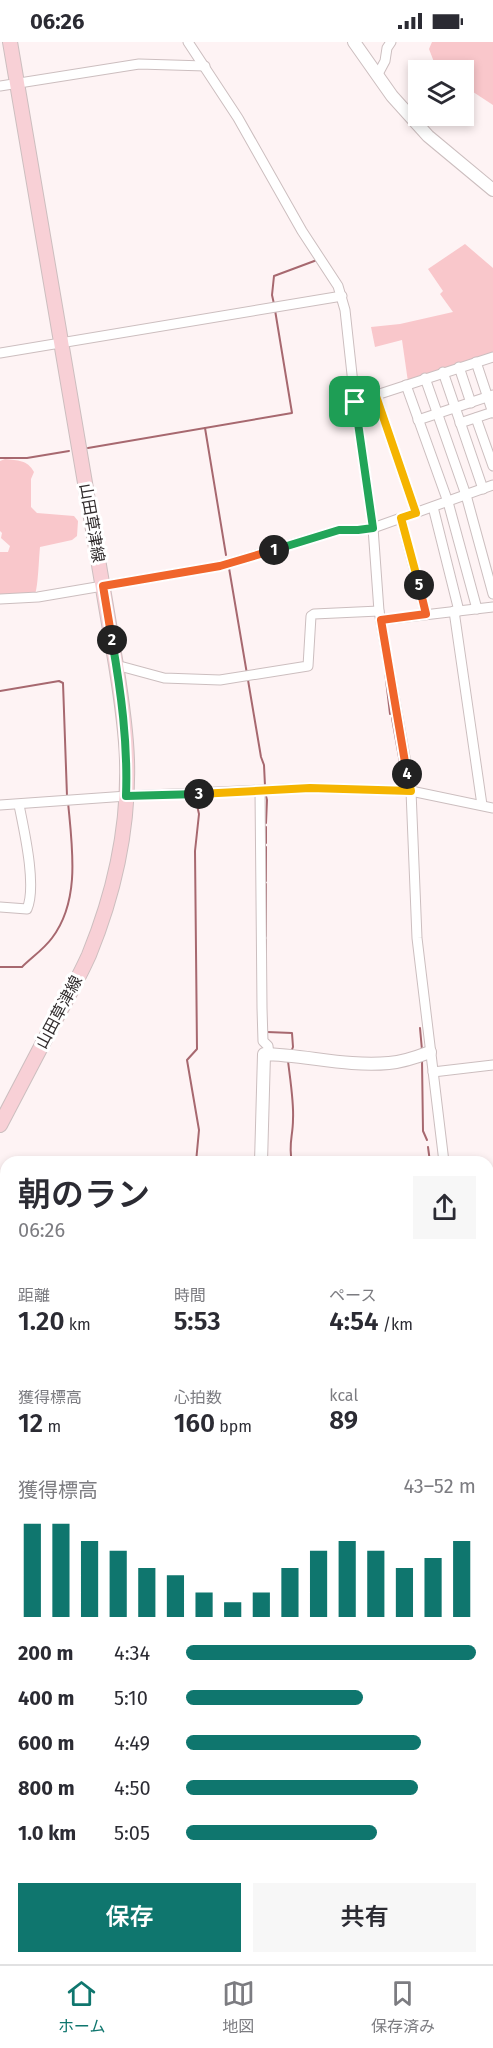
<!DOCTYPE html>
<html lang="ja">
<meta charset="utf-8">
<style>
body{margin:0;font-family:"Fira Sans","Noto Sans JP",sans-serif;background:#f7f7f7;color:#2b2b33;height:100vh;display:flex;flex-direction:column;font-size:22px;white-space:nowrap}
*{box-sizing:border-box;margin:0}
p{font-size:20px;color:#7c7c81}
.icon{flex:none;width:33px;height:33px;fill:none;stroke:currentColor;stroke-width:2;stroke-linecap:round;stroke-linejoin:round}
.map{position:relative;flex:1;overflow:hidden}
.side{position:absolute;left:0px;top:1114px;width:494px;height:808px;display:flex;flex-direction:column;background:#fff;border-radius:18px 18px 0 0;box-shadow:0 3px 9px #0003}
.side>*{flex:none}
.controls{position:absolute;left:408px;top:18px;display:grid;gap:12px}
.controls a{display:grid;place-items:center;width:66px;height:66px;border-radius:0px;background:#fff;box-shadow:0 3px 9px #0003;font-size:30px}
.pin{position:absolute;display:grid;place-items:center;width:51px;height:51px;color:#fff;margin:-26px;border-radius:12px;box-shadow:0 3px 9px #0006}
.km{position:absolute;width:30px;height:30px;margin:-15px;border-radius:50%;background:#222;color:#fff;font-size:16px;line-height:30px;text-align:center}
.round{display:grid;place-items:center;flex:none;width:63px;height:63px;border-radius:0px;background:#f7f7f7}
.head{display:flex;align-items:center;justify-content:space-between;height:102px;padding:0 18px}
h1{font-size:33px;font-weight:600;line-height:45px}
.stats{display:grid;grid-template-columns:repeat(3,1fr);gap:9px;height:102px;padding:6px 18px}
.stats div{display:grid;align-content:center}
.stats b{font-size:26px;font-weight:600}
.stats small{font-size:16px;font-weight:400}
.stats p{font-size:16px}
.chart{height:168px;padding:12px 18px}
.chart p{display:flex;justify-content:space-between}
.chart svg{width:100%;height:108px;margin-top:6px;stroke:#0f766e;stroke-width:6}
.button{display:flex;gap:12px;margin-top:auto;padding:12px 18px}
.button a{flex:1;height:69px;border-radius:0px;background:#0f766e;color:#fff;font-size:24px;font-weight:600;line-height:69px;text-align:center}
.button a+a{background:#f7f7f7;color:#2b2b33}
ul{padding:0 18px;list-style:none;font-size:20px}
li{display:grid;grid-template-columns:96px 72px 1fr;align-items:center;height:45px}
li i{height:15px;border-radius:8px;background:#0f766e}
.status{display:flex;justify-content:space-between;align-items:center;height:42px;padding:0 30px;background:#fff;direction:ltr}
.status svg{height:16px;fill:currentColor}
.tabs{display:flex;justify-content:space-around;align-items:center;height:84px;border-top:2px solid #e1e1e2;background:#fff;font-size:16px;color:#7c7c81}
.tabs a{display:grid;justify-items:center;gap:3px}
.tabs .active{color:#0f766e}
.map>svg:first-child{display:block}
.built{fill:#fce5e7}
.green{fill:#f9c7cb}
.lines{fill:none;stroke-linecap:round;stroke-linejoin:round}
.stream{stroke:#a7686f;stroke-width:2}
.river{stroke:#d9818b;stroke-width:14}
.minor-casing{stroke:#ccbebf;stroke-width:11}
.tertiary-casing{stroke:#ccbebf;stroke-width:14}
.secondary-casing{stroke:#ccbebf;stroke-width:16}
.primary-casing{stroke:#d2d1d1;stroke-width:17}
.minor{stroke:#fff;stroke-width:9}
.tertiary{stroke:#fff;stroke-width:12}
.secondary{stroke:#f8d0d6;stroke-width:14}
.primary{stroke:#f0a0ad;stroke-width:15}
.split-1-casing{stroke:#fff;stroke-width:12}
.split-2-casing{stroke:#fff;stroke-width:12}
.split-3-casing{stroke:#fff;stroke-width:12}
.split-4-casing{stroke:#fff;stroke-width:12}
.split-5-casing{stroke:#fff;stroke-width:12}
.split-6-casing{stroke:#fff;stroke-width:12}
.split-1{stroke:#22a559;stroke-width:8}
.split-2{stroke:#f0652b;stroke-width:8}
.split-3{stroke:#22a559;stroke-width:8}
.split-4{stroke:#f5b400;stroke-width:8}
.split-5{stroke:#f0652b;stroke-width:8}
.split-6{stroke:#f5b400;stroke-width:8}
.labels{text-anchor:middle;dominant-baseline:central;stroke-width:6;stroke-linejoin:round;paint-order:stroke}
.street-label{font-size:16px;fill:#312c2d;stroke:#fff}
</style>
<div class="status"><b>06:26</b><svg viewBox="0 0 49 12"><path d="M0 12V9h3v3zM5 12V6h3v6zM10 12V3h3v9zM15 12V0h3v12zM26 1h20v11H26zM47 4h2v5h-2z"/></svg></div>
<div class="map">
<svg width="493" height="1922" viewBox="0 0 493 1922">
<rect width="100%" height="100%" fill="#fef3f4"/>
<path class="built" d="M488 1650 493 1651V1876L488 1877Z"/>
<g class="green">
<path d="M432 0H493V63L464 44V28H443L434 20 429 7Z"/>
<path d="M465 202 493 226V312L408 340 402 298 375 305 371 285 400 282 453 270 440 252 443 249 428 227Z"/>
<path d="M5 417C18 419 27 417 34 430L31 437V465L37 471 74 474 78 479 77 494 72 498 40 505C39 515 38 546 35 552L0 553V510H8L10 504 1 496 2 491 0 489V419Z"/>
</g>
<g class="lines">
<g class="stream">
<path d="M274 262 272 253 274 234 317 218"/>
<path d="M205 386 226 513"/>
<path d="M88 406 292 371 275 268"/>
<path d="M0 416H27L69 409"/>
<path d="M229 526 247 632"/>
<path d="M385 629 390 672"/>
<path d="M248 638 261 715 264 723 265 744"/>
<path d="M0 649 59 639 63 641 67 754"/>
<path d="M392 676 404 743"/>
<path d="M266 781 267 758 266 754"/>
<path d="M266 785V801"/>
<path d="M266 805V839"/>
<path d="M266 842V894"/>
<path d="M266 898V923"/>
<path d="M0 925H22C31 916 44 907 52 896 81 858 72 804 68 760"/>
<path d="M266 927V952"/>
<path d="M420 986 422 1008"/>
<path d="M267 990 292 991 293 1005 291 1010"/>
<path d="M422 1018 423 1089 427 1098"/>
<path d="M288 1019C290 1036 294 1061 293 1077 293 1095 288 1102 292 1120"/>
<path d="M428 1105 430 1120"/>
<path d="M196 1120 199 1088 187 1018 197 1007 195 809 199 772 196 759"/>
<path d="M4 1756 6 1636"/>
<path d="M209 1917 210 1922"/>
</g>
<path class="river" d="M0 1755 6 1756"/>
<defs>
<g id="minor">
<path d="M188 0 238 76 302 189 338 244 345 268 355 360 373 486 379 569 411 749 417 896 444 1120"/>
<path d="M377 34 385 19 387 6 391 0"/>
<path d="M0 44 139 22 205 24"/>
<path d="M0 311 342 254"/>
<path d="M476 320 493 371"/>
<path d="M459 325 471 361"/>
<path d="M443 330 483 447"/>
<path d="M425 336 466 453 493 552"/>
<path d="M406 343 448 460 477 567"/>
<path d="M376 354 416 471"/>
<path d="M355 360 493 315"/>
<path d="M476 376 493 424"/>
<path d="M418 378 493 353"/>
<path d="M460 381 493 370"/>
<path d="M433 465 459 569"/>
<path d="M401 476 426 572"/>
<path d="M0 557 38 555 220 524 339 488H358L373 486 493 443"/>
<path d="M454 569 482 763"/>
<path d="M381 578 493 565"/>
<path d="M116 623 164 636 220 638 308 624 311 574 314 572 379 569"/>
<path d="M260 749 262 966 263 999 268 1004 269 1012"/>
<path d="M0 763 127 754 310 746 411 749 493 766"/>
<path d="M0 865 27 867C37 844 24 788 19 763"/>
<path d="M433 1030 493 1023"/>
<path d="M488 1403 493 1438"/>
<path d="M488 1475H493"/>
<path d="M488 1643 493 1645"/>
<path d="M0 1874 6 1875"/>
<path d="M488 1882H493"/>
<path d="M488 1908 493 1907"/>
<path d="M8 1917V1922"/>
<path d="M45 1917V1922"/>
<path d="M326 1917V1922"/>
<path d="M391 1917V1922"/>
<path d="M476 1917 477 1922"/>
</g>
<g id="tertiary">
<path d="M354 0 392 54 428 94 493 148"/>
<path d="M261 1120 264 1012C306 1013 347 1025 389 1021 403 1020 417 1015 430 1010"/>
</g>
<path id="secondary" d="M0 1083C18 1048 37 1013 55 978 67 957 79 935 89 913 114 852 129 784 127 718 126 686 121 654 116 623L10 0"/>
<g id="primary">
<path d="M0 1522 6 1523"/>
<path d="M0 1534H6"/>
<path d="M488 1616 493 1617"/>
<path d="M488 1628 493 1629"/>
</g>
</defs>
<use href="#minor" class="minor-casing"/>
<use href="#tertiary" class="tertiary-casing"/>
<use href="#secondary" class="secondary-casing"/>
<use href="#primary" class="primary-casing"/>
<use href="#minor" class="minor"/>
<use href="#tertiary" class="tertiary"/>
<use href="#secondary" class="secondary"/>
<use href="#primary" class="primary"/>
</g>
<g class="lines">
<defs>
<path id="split-1" d="M274 508 339 488H358L373 486 355 360"/>
<path id="split-2" d="M112 598 103 544 220 524 274 508"/>
<path id="split-3" d="M112 598C121 650 128 701 126 754L199 752"/>
<path id="split-4" d="M199 752 310 746 411 749 407 732"/>
<path id="split-5" d="M407 732 381 578 426 572 419 543"/>
<path id="split-6" d="M355 360 376 354 416 471 401 476 419 543"/>
</defs>
<use href="#split-1" class="split-1-casing"/>
<use href="#split-2" class="split-2-casing"/>
<use href="#split-3" class="split-3-casing"/>
<use href="#split-4" class="split-4-casing"/>
<use href="#split-5" class="split-5-casing"/>
<use href="#split-6" class="split-6-casing"/>
<use href="#split-1" class="split-1"/>
<use href="#split-2" class="split-2"/>
<use href="#split-3" class="split-3"/>
<use href="#split-4" class="split-4"/>
<use href="#split-5" class="split-5"/>
<use href="#split-6" class="split-6"/>
</g>
<g class="labels">
<g class="street-label">
<text transform="translate(92 481) rotate(80)">山田草津線</text>
<text transform="translate(59 970) rotate(-62)">山田草津線</text>
</g>
</g>
</svg>
<div class="controls">
<a><svg class="icon" aria-label="layers" viewBox="0 0 24 24"><path d="M12 4l9 5-9 5-9-5zM3 14l9 5 9-5"/></svg></a>
</div>
<div class="pin" style="left:355px;top:360px;background:#1e9e55"><svg class="icon" aria-label="arrive" viewBox="0 0 24 24"><path d="M6 21V4h12l-3 4 3 4H6"/></svg></div>
<b class="km" style="left:274px;top:508px">1</b>
<b class="km" style="left:112px;top:598px">2</b>
<b class="km" style="left:199px;top:752px">3</b>
<b class="km" style="left:407px;top:732px">4</b>
<b class="km" style="left:419px;top:543px">5</b>
<section class="side">
<div class="head"><div><h1>朝のラン</h1><p>06:26</p></div><a class="round"><svg class="icon" aria-label="share" viewBox="0 0 24 24"><path d="M12 15V3M7 8l5-5 5 5M5 13v7h14v-7"/></svg></a></div>
<div class="stats">
<div><p>距離</p><b>1.20<small> km</small></b></div>
<div><p>時間</p><b>5:53</b></div>
<div><p>ペース</p><b>4:54<small> /km</small></b></div>
</div>
<div class="stats">
<div><p>獲得標高</p><b>12<small> m</small></b></div>
<div><p>心拍数</p><b>160<small> bpm</small></b></div>
<div><p>kcal</p><b>89</b></div>
</div>
<div class="chart"><p><span>獲得標高</span>43–52 m</p>
<svg viewBox="0 0 160 44" preserveAspectRatio="none"><path d="M5 44V6M15 44V6M25 44V13M35 44V17M45 44V24M55 44V27M65 44V34M75 44V38M85 44V34M95 44V24M105 44V17M115 44V13M125 44V17M135 44V24M145 44V20M155 44V13"/></svg>
</div>
<ul>
<li><b>200 m</b>4:34<i style="width:100%"></i></li>
<li><b>400 m</b>5:10<i style="width:61%"></i></li>
<li><b>600 m</b>4:49<i style="width:81%"></i></li>
<li><b>800 m</b>4:50<i style="width:80%"></i></li>
<li><b>1.0 km</b>5:05<i style="width:66%"></i></li>
</ul>
<div class="button"><a>保存</a><a>共有</a></div>
</section>
</div>
<nav class="tabs">
<a class="active"><svg class="icon" aria-label="home" viewBox="0 0 24 24"><path d="M3 11l9-7 9 7M6 9v11h12V9"/></svg>ホーム</a>
<a><svg class="icon" aria-label="map" viewBox="0 0 24 24"><path d="M3 6l6-2 6 2 6-2v14l-6 2-6-2-6 2zM9 4v14M15 6v14"/></svg>地図</a>
<a><svg class="icon" aria-label="saved" viewBox="0 0 24 24"><path d="M7 4h10v16l-5-4-5 4z"/></svg>保存済み</a>
</nav>
